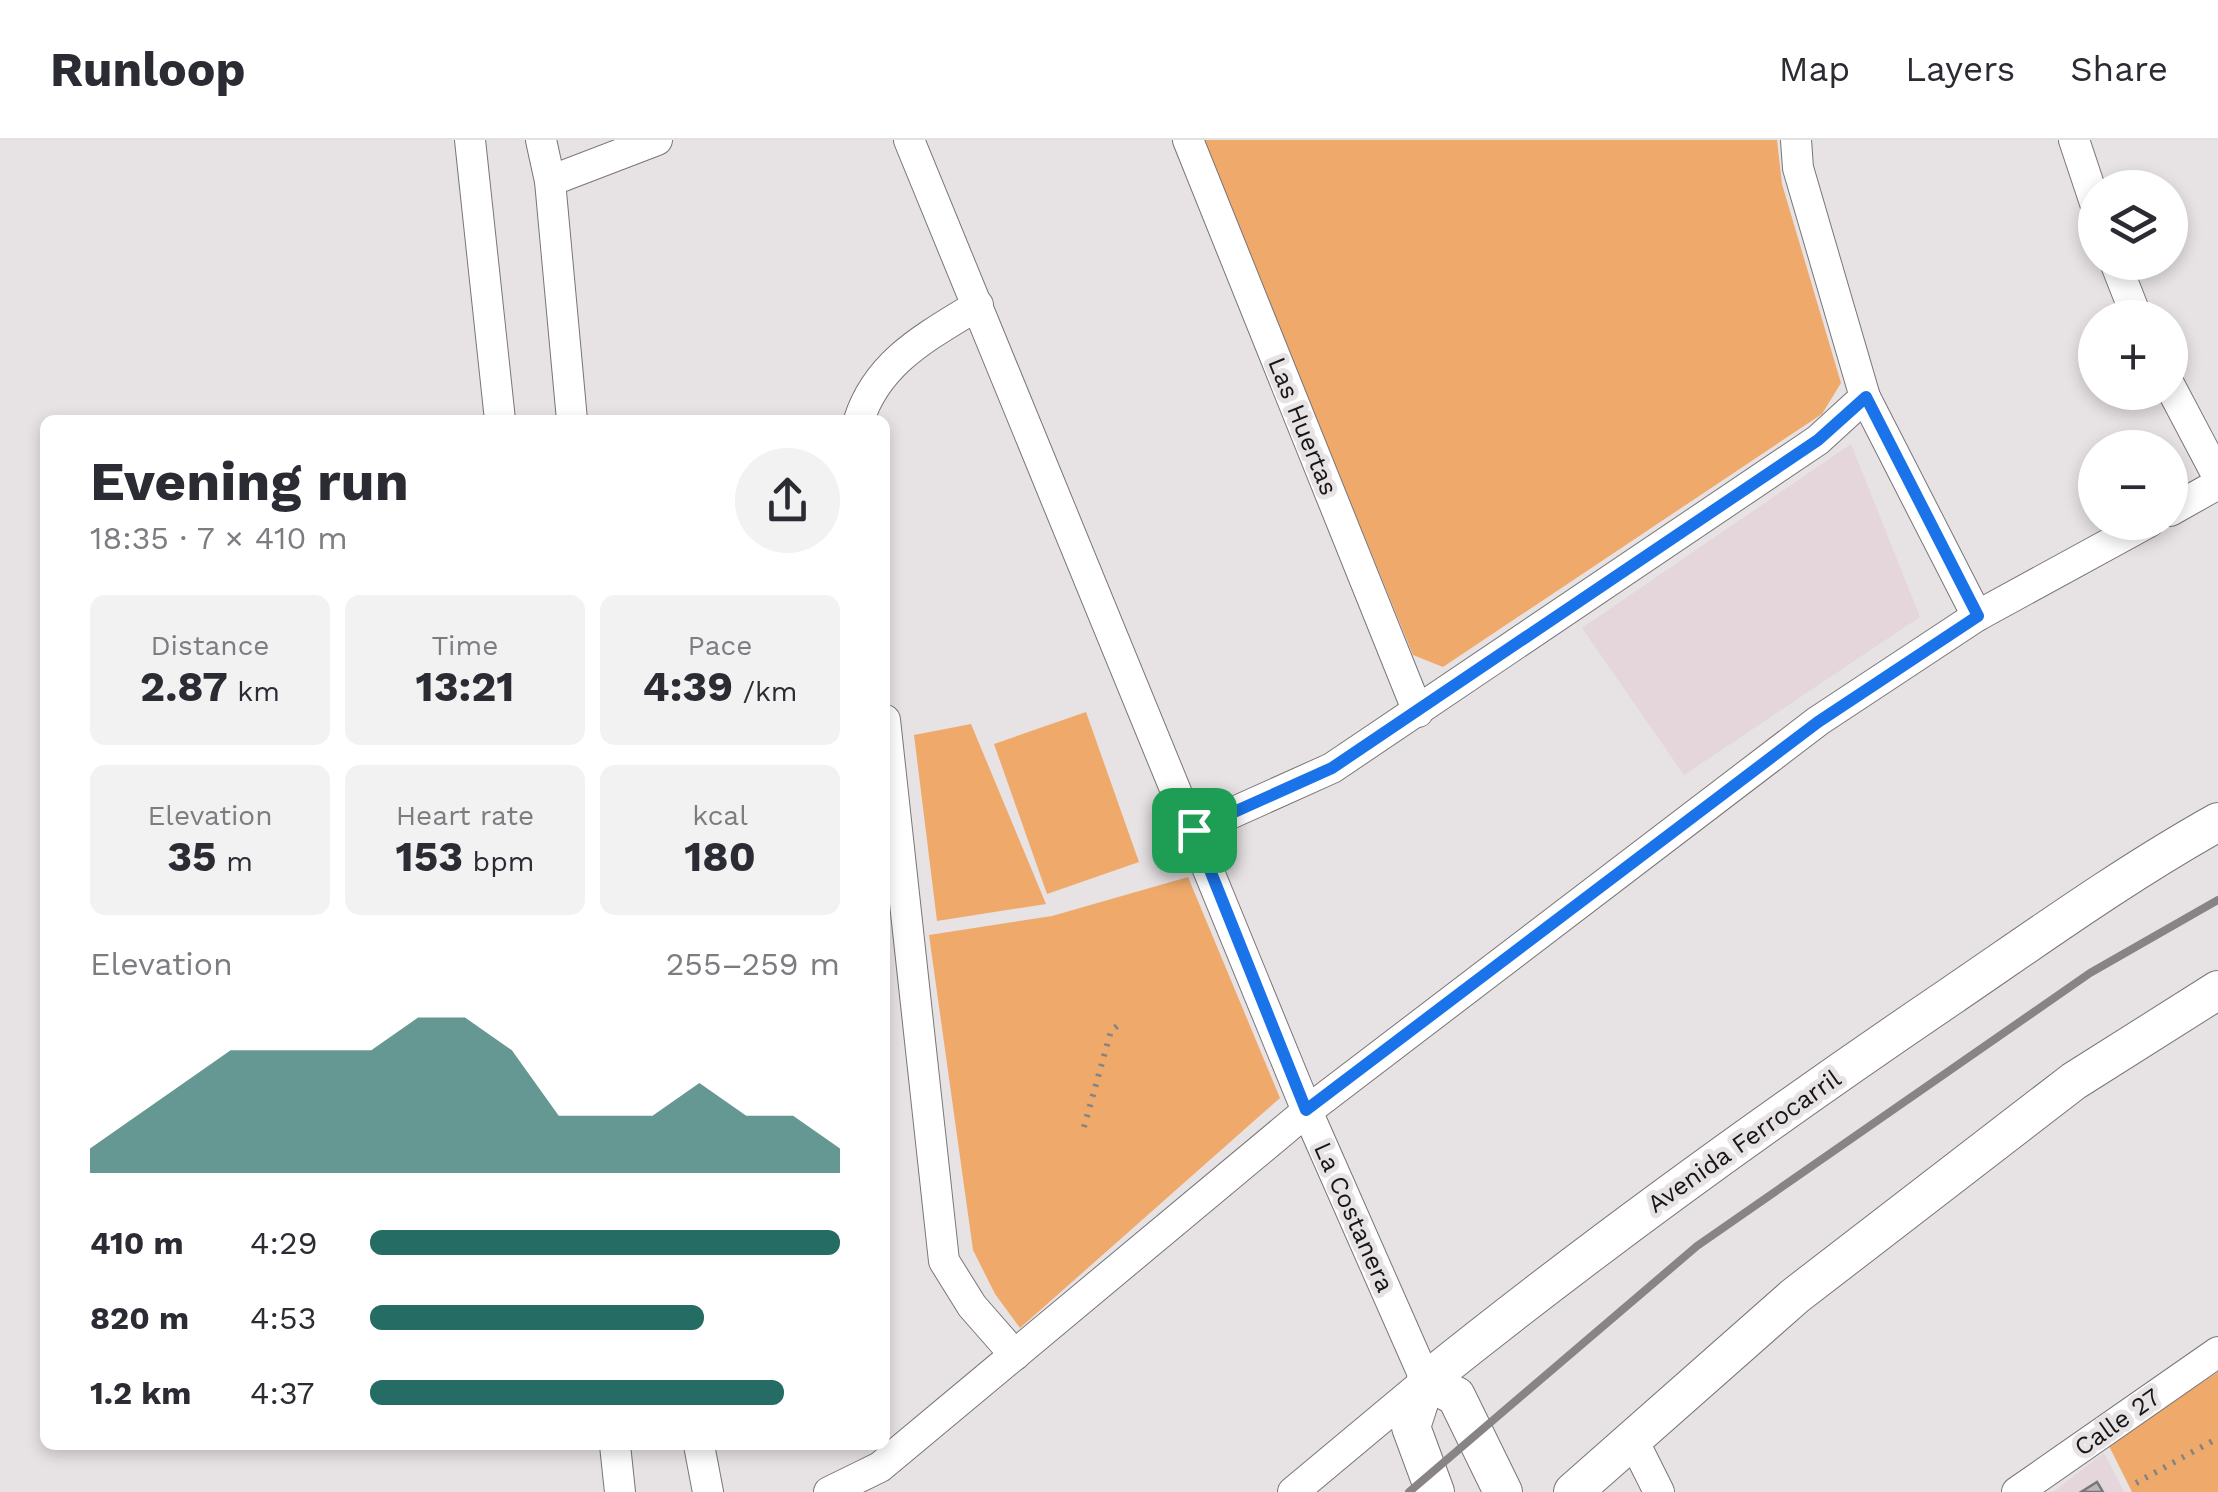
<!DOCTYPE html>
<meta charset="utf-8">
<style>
body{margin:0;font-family:"Work Sans",sans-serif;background:#f2f2f3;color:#2b2b33;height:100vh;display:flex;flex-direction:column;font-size:38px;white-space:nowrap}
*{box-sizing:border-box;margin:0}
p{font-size:32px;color:#7c7c81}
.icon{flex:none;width:55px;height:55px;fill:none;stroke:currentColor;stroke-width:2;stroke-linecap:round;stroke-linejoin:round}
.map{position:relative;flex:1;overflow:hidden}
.sheet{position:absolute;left:40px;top:275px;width:850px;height:1035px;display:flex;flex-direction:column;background:#fff;border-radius:15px;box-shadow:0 5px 15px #0003}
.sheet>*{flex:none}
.controls{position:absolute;left:2078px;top:30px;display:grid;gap:20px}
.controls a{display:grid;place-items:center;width:110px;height:110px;border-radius:50%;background:#fff;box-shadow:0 5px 15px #0003;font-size:50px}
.pin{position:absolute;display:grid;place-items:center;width:85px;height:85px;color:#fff;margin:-42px;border-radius:20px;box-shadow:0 5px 15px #0006}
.round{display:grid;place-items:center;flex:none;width:105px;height:105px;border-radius:52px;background:#f2f2f3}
.head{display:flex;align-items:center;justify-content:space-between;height:170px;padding:0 50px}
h1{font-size:55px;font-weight:700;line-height:75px}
.figures{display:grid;grid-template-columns:repeat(3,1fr);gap:15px;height:170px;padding:10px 50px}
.figures div{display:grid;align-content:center;border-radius:15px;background:#f2f2f3;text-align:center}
.figures b{font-size:42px;font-weight:700}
.figures small{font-size:28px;font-weight:400}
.figures p{font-size:28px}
.chart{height:280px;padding:20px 50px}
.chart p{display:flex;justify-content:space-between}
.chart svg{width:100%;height:180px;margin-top:10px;fill:#256d64;opacity:.7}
ul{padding:0 50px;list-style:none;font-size:32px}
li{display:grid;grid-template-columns:160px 120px 1fr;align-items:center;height:75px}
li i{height:25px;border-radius:12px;background:#256d64}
header{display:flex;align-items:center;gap:60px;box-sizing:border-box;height:140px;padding:0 50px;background:#fff;border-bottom:2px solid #e1e1e2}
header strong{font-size:48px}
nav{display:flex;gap:55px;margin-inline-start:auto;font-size:35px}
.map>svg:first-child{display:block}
.built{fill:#e4d6db}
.green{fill:#efaa6b}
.building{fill:#bab7ba;stroke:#7a777a;stroke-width:2.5}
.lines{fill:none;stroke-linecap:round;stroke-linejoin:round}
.minor-casing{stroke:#7a7577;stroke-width:32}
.tertiary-casing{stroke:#7a7577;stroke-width:40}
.path{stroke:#868384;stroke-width:6;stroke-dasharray:2.5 8;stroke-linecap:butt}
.minor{stroke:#fff;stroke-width:30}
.tertiary{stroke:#fff;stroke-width:38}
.rail{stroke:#888485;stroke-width:8}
.route-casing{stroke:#fff;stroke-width:20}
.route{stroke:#1a73e8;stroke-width:12}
.labels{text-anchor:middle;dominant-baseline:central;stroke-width:10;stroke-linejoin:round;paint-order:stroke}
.street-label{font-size:25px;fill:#171616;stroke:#e7e2e4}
</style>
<header>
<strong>Runloop</strong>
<nav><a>Map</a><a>Layers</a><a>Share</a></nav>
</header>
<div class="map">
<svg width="2218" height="1352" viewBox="0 0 2218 1352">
<rect width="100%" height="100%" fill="#e7e2e4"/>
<g class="built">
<path d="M1851 304 1920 477 1684 635 1582 488Z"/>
<path d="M2104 1313 2124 1352H2053Z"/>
</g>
<g class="green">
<path d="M1202 0H1777L1782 44 1841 243 1822 274 1443 527 1413 515Z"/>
<path d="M1086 572 1139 722 1047 754 994 604Z"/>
<path d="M971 584 1046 764 937 781 914 595Z"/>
<path d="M1188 737 1280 958 1020 1188 995 1154 973 1110 929 795 1052 776Z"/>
<path d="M2218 1232V1352H2132L2108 1304Z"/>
</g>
<path class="building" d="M2097 1342 2103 1352H2081Z"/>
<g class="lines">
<defs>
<g id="minor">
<path d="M470 0 500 280"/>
<path d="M541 0 550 41 572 280"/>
<path d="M909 0 1307 971 1426 1241 1293 1352"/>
<path d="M1188 0 1418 572"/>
<path d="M1796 0 1798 28 1865 257 1977 476"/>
<path d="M2074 0 2095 63"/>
<path d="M550 41 657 0"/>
<path d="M2115 122 2137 178"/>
<path d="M2170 246 2218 337"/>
<path d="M859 280C878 221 928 196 978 165"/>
<path d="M2170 371 2218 344"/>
<path d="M885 580 944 1121 972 1166 1015 1215"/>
<path d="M1194 690 1332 628 1818 300 1865 257"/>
<path d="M1633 1300 1659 1352"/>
<path d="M615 1305 620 1352"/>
<path d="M699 1305 708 1352"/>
<path d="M829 1352 880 1327 1307 971 1818 581 1977 476 2149 382"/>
<path d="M2017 1352 2218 1212"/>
</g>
<g id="tertiary">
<path d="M1426 1241C1595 1105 1771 978 1951 856 2039 796 2125 734 2218 682"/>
<path d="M1426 1241 1456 1256 1503 1352"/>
<path d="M1426 1241 1411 1287 1435 1352"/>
<path d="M1573 1352 1795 1156 2074 941 2218 850"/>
</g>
</defs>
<use href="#minor" class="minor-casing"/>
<use href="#tertiary" class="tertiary-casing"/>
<g class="path">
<path d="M1084 987 1111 891 1117 886"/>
<path d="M2136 1343 2218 1298"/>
</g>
<use href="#minor" class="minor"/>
<use href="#tertiary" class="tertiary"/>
<path class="rail" d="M1409 1352 1697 1106 2090 833 2218 760"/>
</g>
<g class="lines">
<defs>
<path id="route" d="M1866 257 1978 476 1818 582 1306 970 1194 690 1332 628 1818 300Z"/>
</defs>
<use href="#route" class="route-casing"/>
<use href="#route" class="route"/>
</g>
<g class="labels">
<g class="street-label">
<text transform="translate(1303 286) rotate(68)">Las Huertas</text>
<text transform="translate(1744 1001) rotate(-35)">Avenida Ferrocarril</text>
<text transform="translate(1354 1077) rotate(66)">La Costanera</text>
<text transform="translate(2117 1282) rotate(-35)">Calle 27</text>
</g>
</g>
</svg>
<div class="controls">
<a><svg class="icon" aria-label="layers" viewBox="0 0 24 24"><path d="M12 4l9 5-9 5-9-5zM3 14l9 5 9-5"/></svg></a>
<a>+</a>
<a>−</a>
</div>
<div class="pin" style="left:1194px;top:690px;background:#1e9e55"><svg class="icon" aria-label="arrive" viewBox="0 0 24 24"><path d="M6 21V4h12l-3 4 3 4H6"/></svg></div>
<section class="sheet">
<div class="head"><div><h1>Evening run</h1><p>18:35 · 7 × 410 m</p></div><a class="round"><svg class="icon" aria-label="share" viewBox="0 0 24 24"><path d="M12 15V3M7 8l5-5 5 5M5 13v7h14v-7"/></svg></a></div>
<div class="figures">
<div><p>Distance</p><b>2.87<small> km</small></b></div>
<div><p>Time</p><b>13:21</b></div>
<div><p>Pace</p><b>4:39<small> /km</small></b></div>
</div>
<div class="figures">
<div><p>Elevation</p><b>35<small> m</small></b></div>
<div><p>Heart rate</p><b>153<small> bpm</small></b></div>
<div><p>kcal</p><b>180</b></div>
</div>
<div class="chart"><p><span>Elevation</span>255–259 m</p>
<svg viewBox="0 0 160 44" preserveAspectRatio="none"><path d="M0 44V38L10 30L20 22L30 14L40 14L50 14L60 14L70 6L80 6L90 14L100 30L110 30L120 30L130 22L140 30L150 30L160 38V44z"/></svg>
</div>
<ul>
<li><b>410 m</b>4:29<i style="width:100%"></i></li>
<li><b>820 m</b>4:53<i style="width:71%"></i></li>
<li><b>1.2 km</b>4:37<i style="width:88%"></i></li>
</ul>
</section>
</div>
